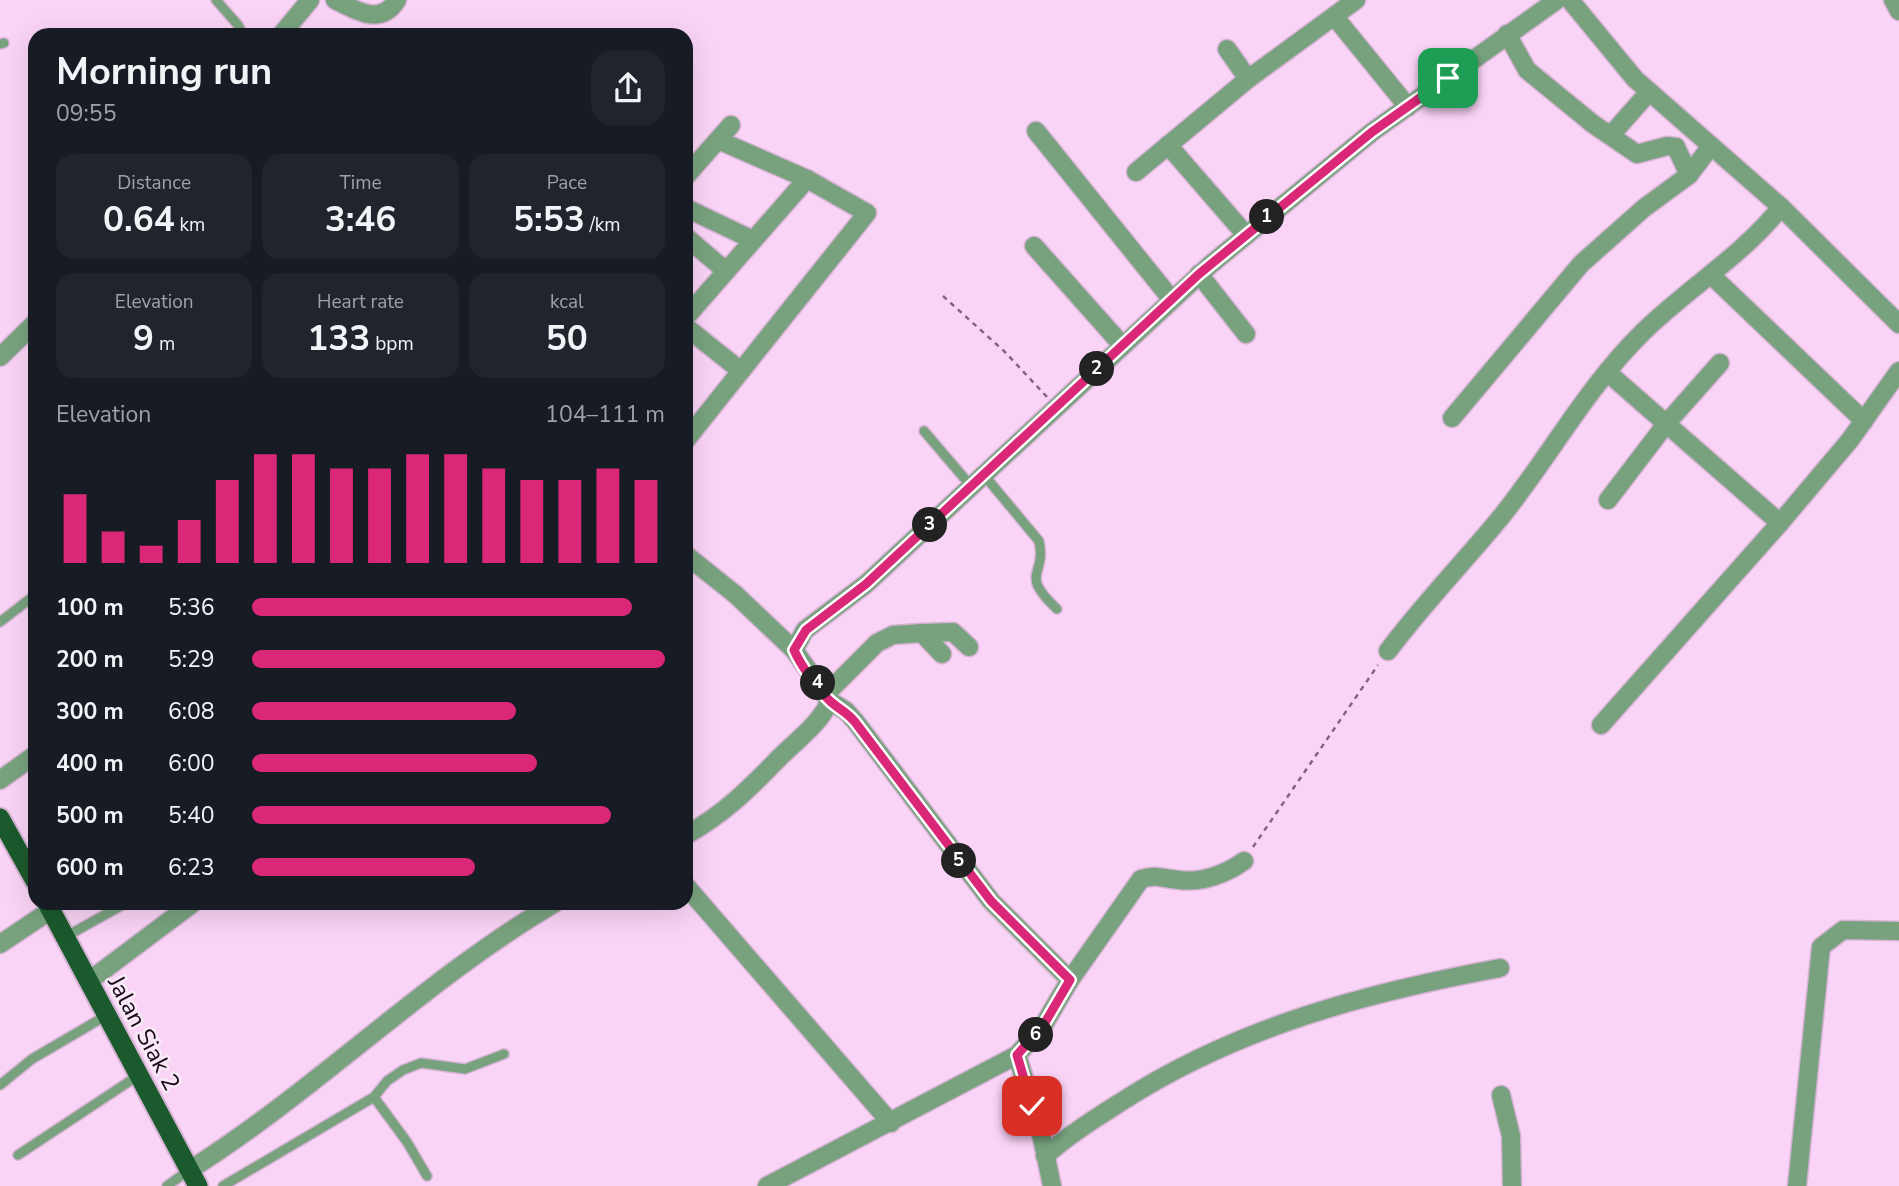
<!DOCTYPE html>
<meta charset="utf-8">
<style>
body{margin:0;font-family:"Nunito Sans",sans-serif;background:#20242c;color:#f1f3f6;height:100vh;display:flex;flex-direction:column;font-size:26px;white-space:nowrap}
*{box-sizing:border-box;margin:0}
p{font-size:23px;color:#9ea1a6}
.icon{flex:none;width:38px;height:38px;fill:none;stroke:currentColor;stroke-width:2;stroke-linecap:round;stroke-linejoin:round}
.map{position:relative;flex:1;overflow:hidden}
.side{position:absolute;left:28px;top:28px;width:665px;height:882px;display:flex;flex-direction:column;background:#171b24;border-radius:21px;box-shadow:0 7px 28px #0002}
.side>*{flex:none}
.pin{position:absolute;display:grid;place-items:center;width:60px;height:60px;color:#fff;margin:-30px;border-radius:14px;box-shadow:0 4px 10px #0006}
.km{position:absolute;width:35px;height:35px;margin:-18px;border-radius:50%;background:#222;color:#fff;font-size:19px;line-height:35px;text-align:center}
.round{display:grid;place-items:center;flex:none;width:74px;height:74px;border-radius:21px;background:#20242c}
.head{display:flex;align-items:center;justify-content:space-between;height:119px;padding:0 28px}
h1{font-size:38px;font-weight:700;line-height:52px}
.stats{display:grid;grid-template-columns:repeat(3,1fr);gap:10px;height:119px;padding:7px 28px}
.stats div{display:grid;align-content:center;border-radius:18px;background:#20242c;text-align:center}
.stats b{font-size:35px;font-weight:700}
.stats small{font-size:19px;font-weight:400}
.stats p{font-size:19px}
.chart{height:196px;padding:14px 28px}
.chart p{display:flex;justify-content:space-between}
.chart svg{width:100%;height:126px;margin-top:7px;stroke:#db2777;stroke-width:6}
ul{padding:0 28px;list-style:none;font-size:23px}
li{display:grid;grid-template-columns:112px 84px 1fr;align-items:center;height:52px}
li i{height:18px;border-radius:9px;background:#db2777}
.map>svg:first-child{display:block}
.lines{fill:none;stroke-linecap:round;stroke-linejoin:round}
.service-casing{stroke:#d6b3d4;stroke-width:12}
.minor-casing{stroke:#d6b3d4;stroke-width:21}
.trunk-casing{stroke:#d6b3d4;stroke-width:23}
.path{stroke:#816580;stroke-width:2.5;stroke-dasharray:5 5;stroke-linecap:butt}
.service{stroke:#78a27e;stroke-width:9}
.minor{stroke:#78a27e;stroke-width:18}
.trunk{stroke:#1b5a2c;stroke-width:19}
.route-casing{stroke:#fff;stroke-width:14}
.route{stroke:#db2777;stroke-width:9}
.labels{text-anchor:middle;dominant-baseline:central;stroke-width:5;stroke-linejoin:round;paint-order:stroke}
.street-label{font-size:24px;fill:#1b071b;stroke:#f7ebf6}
</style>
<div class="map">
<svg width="1899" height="1186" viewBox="0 0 1899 1186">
<rect width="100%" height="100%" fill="#fad4f7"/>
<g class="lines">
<defs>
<g id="service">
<path d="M216 0 238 25 243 35"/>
<path d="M0 44 4 43"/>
<path d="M924 431 971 486"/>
<path d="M984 475 1039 541C1047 577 1018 572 1057 609"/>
<path d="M0 622 35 595"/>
<path d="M65 937 126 903"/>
<path d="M0 1085 32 1059 107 1015"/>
<path d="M374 1097 387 1081 403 1070 421 1063 465 1069 504 1054"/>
<path d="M18 1155 139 1075"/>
<path d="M167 1186 188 1171"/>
<path d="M223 1186 374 1097 407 1142 427 1176"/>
</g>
<g id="minor">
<path d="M335 0C357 11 381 26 397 0"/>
<path d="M1570 0 1635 79 1781 207 1899 324"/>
<path d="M1893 0 1899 11"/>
<path d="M1334 16 1408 107"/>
<path d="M1507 34 1527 70 1593 124 1637 154 1667 146 1676 147 1689 175"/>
<path d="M281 35 310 0"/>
<path d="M1227 49 1248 79 1356 0"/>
<path d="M1036 131 1172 300"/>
<path d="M1611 135 1649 92"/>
<path d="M1168 145 1246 235"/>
<path d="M1136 172 1248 79"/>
<path d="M686 176 731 125"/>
<path d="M686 208 753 240"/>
<path d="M686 237 726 271"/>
<path d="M1034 246 1122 345"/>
<path d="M1199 274 1246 334"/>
<path d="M1711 275 1864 421"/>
<path d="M686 317 807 179"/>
<path d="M686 327 741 371"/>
<path d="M0 357 35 323"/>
<path d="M1607 372 1780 523"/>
<path d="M1452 418 1581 264 1644 208 1689 175 1711 146"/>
<path d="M686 440 867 213 807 179 718 140"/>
<path d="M1608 500 1666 424 1720 363"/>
<path d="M686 555 736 595 794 650"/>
<path d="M922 633 953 632 969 647"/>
<path d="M1388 651C1423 604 1464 562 1501 517 1550 456 1587 387 1643 332 1688 288 1742 256 1781 207"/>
<path d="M825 695 877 643 893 635 922 633 942 654"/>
<path d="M830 701 846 711 855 721 991 901 1070 980"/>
<path d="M1601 725 1780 523 1850 440 1899 371"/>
<path d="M0 780 35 755"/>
<path d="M686 835C723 815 750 788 779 758 798 739 818 726 830 701L794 650 805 630 866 584 1210 265 1372 132 1557 0"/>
<path d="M686 886 891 1123"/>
<path d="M0 944 51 910"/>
<path d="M89 981 193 903"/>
<path d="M1017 1055 1042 1138 1052 1186"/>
<path d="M1501 1095 1511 1136 1512 1186"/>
<path d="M1045 1156C1072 1132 1101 1115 1132 1095 1245 1025 1370 992 1500 968"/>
<path d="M188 1171C317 1090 424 980 555 903"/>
<path d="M767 1186 1017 1055 1043 1026 1070 980 1141 879C1157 874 1163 879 1179 880 1202 883 1226 874 1244 861"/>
<path d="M1797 1186 1821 947 1843 930 1899 931"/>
</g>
<g id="trunk">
<path d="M0 818 35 881"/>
<path d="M47 903 198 1186"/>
</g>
</defs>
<use href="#service" class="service-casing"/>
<use href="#minor" class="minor-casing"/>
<use href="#trunk" class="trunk-casing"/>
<g class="path">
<path d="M943 296 1005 352 1047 397"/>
<path d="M1253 847 1378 665"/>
</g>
<use href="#service" class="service"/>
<use href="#minor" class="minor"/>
<use href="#trunk" class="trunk"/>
</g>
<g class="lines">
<defs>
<path id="route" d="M1032 1106 1017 1055 1043 1026 1070 980 991 901 855 722C847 712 837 708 829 700 818 690 800 664 794 650L806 630 866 584 1199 274 1372 132 1448 78"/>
</defs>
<use href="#route" class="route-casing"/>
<use href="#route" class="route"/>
</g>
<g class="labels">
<g class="street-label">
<text transform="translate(144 1033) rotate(62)">Jalan Siak 2</text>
</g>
</g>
</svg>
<div class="pin" style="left:1448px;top:78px;background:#1e9e55"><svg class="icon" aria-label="arrive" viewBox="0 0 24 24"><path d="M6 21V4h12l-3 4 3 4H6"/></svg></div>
<div class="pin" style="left:1032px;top:1106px;background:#d93025"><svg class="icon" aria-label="check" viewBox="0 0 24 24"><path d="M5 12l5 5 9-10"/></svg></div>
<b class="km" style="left:1267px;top:217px">1</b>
<b class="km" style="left:1097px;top:369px">2</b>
<b class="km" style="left:930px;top:525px">3</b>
<b class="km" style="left:818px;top:683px">4</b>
<b class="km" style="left:959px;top:861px">5</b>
<b class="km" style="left:1036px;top:1035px">6</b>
<section class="side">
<div class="head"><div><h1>Morning run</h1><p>09:55</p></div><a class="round"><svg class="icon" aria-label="share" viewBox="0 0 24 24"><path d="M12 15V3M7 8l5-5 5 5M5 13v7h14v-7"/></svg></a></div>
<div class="stats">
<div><p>Distance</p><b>0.64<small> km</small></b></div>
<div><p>Time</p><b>3:46</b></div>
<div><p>Pace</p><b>5:53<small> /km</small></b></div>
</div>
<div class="stats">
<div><p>Elevation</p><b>9<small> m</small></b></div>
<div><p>Heart rate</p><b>133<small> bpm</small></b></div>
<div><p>kcal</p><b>50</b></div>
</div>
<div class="chart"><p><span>Elevation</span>104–111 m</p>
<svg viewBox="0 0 160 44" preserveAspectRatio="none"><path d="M5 44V20M15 44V33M25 44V38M35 44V29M45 44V15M55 44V6M65 44V6M75 44V11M85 44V11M95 44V6M105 44V6M115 44V11M125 44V15M135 44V15M145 44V11M155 44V15"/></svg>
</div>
<ul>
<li><b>100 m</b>5:36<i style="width:92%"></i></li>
<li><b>200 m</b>5:29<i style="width:100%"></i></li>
<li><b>300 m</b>6:08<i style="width:64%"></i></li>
<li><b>400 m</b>6:00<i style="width:69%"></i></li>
<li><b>500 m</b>5:40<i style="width:87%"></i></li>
<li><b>600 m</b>6:23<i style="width:54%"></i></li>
</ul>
</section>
</div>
